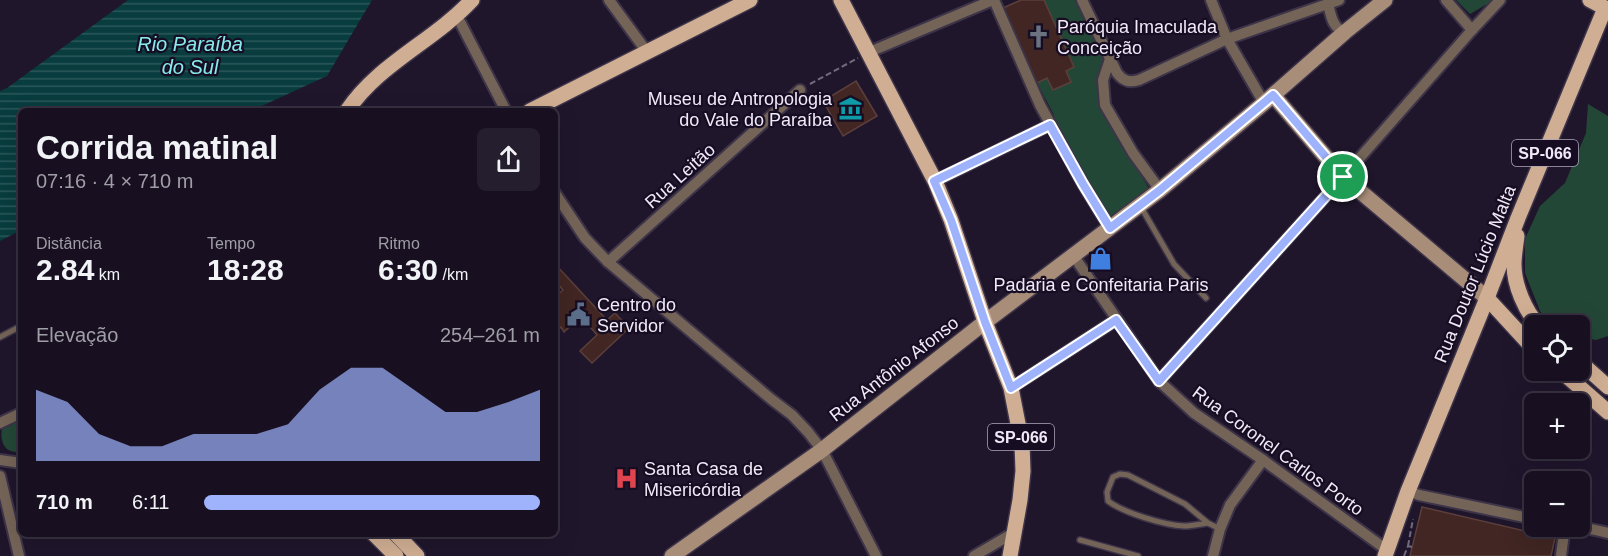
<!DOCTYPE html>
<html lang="pt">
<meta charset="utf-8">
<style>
body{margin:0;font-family:Arial,sans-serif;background:#251e2e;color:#f1f3f6;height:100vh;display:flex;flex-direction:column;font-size:22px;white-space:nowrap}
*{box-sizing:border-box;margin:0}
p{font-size:20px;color:#9f9da5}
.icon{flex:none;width:33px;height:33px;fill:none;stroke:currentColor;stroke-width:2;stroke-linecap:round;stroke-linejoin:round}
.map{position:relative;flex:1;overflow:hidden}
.panel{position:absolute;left:18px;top:108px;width:540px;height:429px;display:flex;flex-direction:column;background:#181021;border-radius:9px;box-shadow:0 6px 24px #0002,0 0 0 2px #36303f}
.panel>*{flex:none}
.buttons{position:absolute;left:1524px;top:315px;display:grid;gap:12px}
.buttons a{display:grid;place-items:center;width:66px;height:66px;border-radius:9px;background:#181021;box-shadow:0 6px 24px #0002,0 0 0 2px #36303f;font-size:30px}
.pin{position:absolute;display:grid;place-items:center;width:51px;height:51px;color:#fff;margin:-26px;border:3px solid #fff;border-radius:50%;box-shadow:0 2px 6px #0007}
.round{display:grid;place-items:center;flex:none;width:63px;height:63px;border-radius:9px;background:#251e2e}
.headline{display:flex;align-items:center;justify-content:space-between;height:102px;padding:0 18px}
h1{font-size:33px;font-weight:800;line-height:45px}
.stats{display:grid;grid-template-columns:repeat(3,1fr);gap:9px;height:102px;padding:6px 18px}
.stats div{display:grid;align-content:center}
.stats b{font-size:30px;font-weight:800}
.stats small{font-size:16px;font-weight:400}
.stats p{font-size:16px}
.chart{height:168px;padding:12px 18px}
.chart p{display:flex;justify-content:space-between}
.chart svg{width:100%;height:108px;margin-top:6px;fill:#9fb3fd;opacity:.7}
ul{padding:0 18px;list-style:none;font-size:20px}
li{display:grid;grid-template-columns:96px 72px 1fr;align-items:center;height:45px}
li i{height:15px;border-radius:8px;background:#9fb3fd}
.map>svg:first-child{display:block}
.green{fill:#234737}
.water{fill:url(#water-rules)}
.building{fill:#412623;stroke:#5c3f3b;stroke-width:1.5}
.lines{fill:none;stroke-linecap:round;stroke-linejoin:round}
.lane-casing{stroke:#3d3449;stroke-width:8}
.street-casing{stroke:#3d3449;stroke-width:14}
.secondary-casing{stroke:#3d3449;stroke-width:18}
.primary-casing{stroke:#3d3449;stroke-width:18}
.path{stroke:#71697c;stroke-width:2;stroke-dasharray:6 3;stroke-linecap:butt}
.lane{stroke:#746457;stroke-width:5}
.street{stroke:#746457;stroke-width:10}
.secondary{stroke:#a88d79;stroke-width:15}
.primary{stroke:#d0ae93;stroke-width:15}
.route-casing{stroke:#fff;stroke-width:12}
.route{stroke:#9fb3fd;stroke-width:8}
.labels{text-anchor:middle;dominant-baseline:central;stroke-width:4.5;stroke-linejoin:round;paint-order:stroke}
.shield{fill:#170d22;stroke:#aea7b8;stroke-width:1.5}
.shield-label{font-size:16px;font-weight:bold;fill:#efe9f8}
.poi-label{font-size:18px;fill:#efe9f8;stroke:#170d22;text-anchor:start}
.street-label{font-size:18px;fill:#efe9f8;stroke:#170d22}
.water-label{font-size:20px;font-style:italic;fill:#87ebee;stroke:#170d22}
</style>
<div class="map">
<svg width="1608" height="556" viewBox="0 0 1608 556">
<defs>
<pattern id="water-rules" width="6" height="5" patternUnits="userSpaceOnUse" patternTransform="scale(1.5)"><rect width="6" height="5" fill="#083c3e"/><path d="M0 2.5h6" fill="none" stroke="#2c585b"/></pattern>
</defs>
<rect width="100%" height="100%" fill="#20162c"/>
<g class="green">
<path d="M1044 0H1075L1105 61 1097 81 1100 108 1150 190 1112 221 1062 142 1053 113 1037 83 1047 78 1053 90 1071 82 1066 71 1074 66Z"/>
<path d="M1456 0H1494L1470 14Z"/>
<path d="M1588 104 1608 116V336L1596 340 1580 337V326L1552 325 1540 311 1525 273V239L1540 206 1565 183 1586 133Z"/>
<path d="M21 419V453C16 452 11 452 7 449 1 444 0 432 3 426 7 423 16 421 21 419Z"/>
</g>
<path class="water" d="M128 0H372L327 76 251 111H21V230L0 241V91L7 88Z"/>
<g class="building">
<path d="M1021 0H1044L1074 67 1066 71 1071 82 1053 90 1047 78 1037 83 1003 8Z"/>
<path d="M856 81 877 116 843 136 823 101Z"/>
<path d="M555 264 607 320 615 313 629 328 592 363 580 351 597 335 581 316 564 332 561 327 555 333V297L563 290 555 281Z"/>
<path d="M1422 507 1555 538 1551 556H1410Z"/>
</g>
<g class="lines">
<defs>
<g id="lane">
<path d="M1141 207 1174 264 1206 298"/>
<path d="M0 337 21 326"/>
<path d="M1208 523C1200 524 1192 526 1184 526 1164 525 1124 513 1108 501L1107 492 1113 477 1120 474 1128 475 1185 504 1208 523 1220 529"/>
<path d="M1080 540 1138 556"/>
</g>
<g id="street">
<path d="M609 0 647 52"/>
<path d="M994 0 1040 105 1083 184 1110 228"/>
<path d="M1082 0 1117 73C1123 81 1129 83 1139 80L1227 39 1339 0"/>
<path d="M1211 0 1227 39 1264 103"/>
<path d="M1446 0 1472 30"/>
<path d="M1328 4C1331 15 1332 28 1345 32"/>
<path d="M457 16 506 111"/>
<path d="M867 53 993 0"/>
<path d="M1110 59 1103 80 1105 105 1133 153 1160 190"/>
<path d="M935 181 1050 125"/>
<path d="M555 193 585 238 608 262 771 399 792 415 808 432 822 450 876 556"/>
<path d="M1073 255 1159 381 1194 413 1263 460 1387 550"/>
<path d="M608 262 800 90"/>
<path d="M1159 381 1343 177 1472 30 1500 0"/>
<path d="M1011 388 1116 320"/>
<path d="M0 423 21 413"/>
<path d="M0 460 21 463"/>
<path d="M0 476 19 556"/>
<path d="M1408 491 1419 495 1534 519"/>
<path d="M1564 533C1580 525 1592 529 1608 533"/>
<path d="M974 556 1015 532"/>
<path d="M1213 556 1220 529 1230 505 1263 460"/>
<path d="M1561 556 1564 533"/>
</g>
<g id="secondary">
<path d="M1273 95 1343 177 1487 298"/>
<path d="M672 556 822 450 985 322 1160 190 1264 103 1345 32 1385 0"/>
</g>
<g id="primary">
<path d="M841 0 935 181 951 220 985 322 1011 388 1022 444 1023 471 1020 500 1010 556"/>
<path d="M347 111C378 64 434 41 472 0"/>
<path d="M530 111 750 0"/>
<path d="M1517 236C1516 245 1514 255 1514 264 1514 285 1525 311 1539 326"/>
<path d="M1487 298 1534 349"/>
<path d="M1580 362 1608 387"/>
<path d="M1560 370 1608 412"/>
<path d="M374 534 396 556"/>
<path d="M396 534 417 556"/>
<path d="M1385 556 1408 491 1487 298 1518 218 1605 8 1590 0"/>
</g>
</defs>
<use href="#lane" class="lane-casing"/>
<use href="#street" class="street-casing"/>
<use href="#secondary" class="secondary-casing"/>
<use href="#primary" class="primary-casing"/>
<g class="path">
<path d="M810 84 858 58"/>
<path d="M1408 546 1413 519"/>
<path d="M1404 556 1408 546 1412 547"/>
</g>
<use href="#lane" class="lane"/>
<use href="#street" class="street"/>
<use href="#secondary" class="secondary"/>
<use href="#primary" class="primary"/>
</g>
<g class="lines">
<defs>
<path id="route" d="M1273 95 1343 177 1159 381 1116 320 1011 388 985 322 951 220 934 181 1050 125 1083 184 1110 228 1160 190Z"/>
</defs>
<use href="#route" class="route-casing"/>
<use href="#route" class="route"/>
</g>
<defs>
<symbol id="church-bare" viewBox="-9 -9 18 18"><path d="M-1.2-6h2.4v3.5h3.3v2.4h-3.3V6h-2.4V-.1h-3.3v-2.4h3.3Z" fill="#6b7280" stroke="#170d22" stroke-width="2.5" paint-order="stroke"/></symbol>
<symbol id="museum-bare" viewBox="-9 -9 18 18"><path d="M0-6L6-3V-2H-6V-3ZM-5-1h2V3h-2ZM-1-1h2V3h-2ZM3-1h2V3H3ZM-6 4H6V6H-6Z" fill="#0f9aa8" stroke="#170d22" stroke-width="2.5" paint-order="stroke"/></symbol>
<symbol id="shop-bare" viewBox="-9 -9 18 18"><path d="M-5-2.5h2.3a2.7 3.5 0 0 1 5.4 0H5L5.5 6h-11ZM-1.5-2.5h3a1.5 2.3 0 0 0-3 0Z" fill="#3f7fe0" stroke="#170d22" stroke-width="2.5" paint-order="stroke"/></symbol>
<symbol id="civic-bare" viewBox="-9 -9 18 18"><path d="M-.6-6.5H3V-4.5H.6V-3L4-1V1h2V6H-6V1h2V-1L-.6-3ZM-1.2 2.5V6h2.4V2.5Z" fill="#5c6f8a" stroke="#170d22" stroke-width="2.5" paint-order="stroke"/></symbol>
<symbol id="hospital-bare" viewBox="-9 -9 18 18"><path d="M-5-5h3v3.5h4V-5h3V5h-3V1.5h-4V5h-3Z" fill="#e0444e" stroke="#170d22" stroke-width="2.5" paint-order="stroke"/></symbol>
</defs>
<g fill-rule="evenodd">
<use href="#church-bare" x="1022" y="20" width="33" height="33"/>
<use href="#museum-bare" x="834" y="92" width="33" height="33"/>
<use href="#shop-bare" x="1084" y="242" width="33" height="33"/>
<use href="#civic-bare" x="562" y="298" width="33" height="33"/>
<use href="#hospital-bare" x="610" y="462" width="33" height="33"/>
</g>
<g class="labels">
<g class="shield">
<rect x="1512" y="140" width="66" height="26" rx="4.5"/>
<rect x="988" y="424" width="66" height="26" rx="4.5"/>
</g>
<g class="shield-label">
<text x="1545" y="153">SP-066</text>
<text x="1021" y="437">SP-066</text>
</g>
<g class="poi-label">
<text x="1057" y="27">Paróquia Imaculada<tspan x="1057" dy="21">Conceição</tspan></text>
<text x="832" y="99" text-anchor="end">Museu de Antropologia<tspan x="832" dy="21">do Vale do Paraíba</tspan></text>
<text x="1101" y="285" text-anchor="middle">Padaria e Confeitaria Paris</text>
<text x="597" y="305">Centro do<tspan x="597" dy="21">Servidor</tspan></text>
<text x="644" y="469">Santa Casa de<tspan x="644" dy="21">Misericórdia</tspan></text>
</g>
<g class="street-label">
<text transform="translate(680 176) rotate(-42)">Rua Leitão</text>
<text transform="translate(1475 274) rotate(-68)">Rua Doutor Lúcio Malta</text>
<text transform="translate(894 369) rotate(-38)">Rua Antônio Afonso</text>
<text transform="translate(1278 451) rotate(36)">Rua Coronel Carlos Porto</text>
</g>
<g class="water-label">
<text x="190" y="44">Rio Paraíba<tspan x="190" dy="23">do Sul</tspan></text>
</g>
</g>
</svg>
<div class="buttons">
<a><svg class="icon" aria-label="locate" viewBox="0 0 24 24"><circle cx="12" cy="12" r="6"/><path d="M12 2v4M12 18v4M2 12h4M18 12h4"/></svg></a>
<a>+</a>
<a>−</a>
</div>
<div class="pin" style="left:1343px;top:177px;background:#1e9e55"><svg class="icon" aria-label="arrive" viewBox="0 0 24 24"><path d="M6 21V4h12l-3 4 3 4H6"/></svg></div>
<section class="panel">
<div class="headline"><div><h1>Corrida matinal</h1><p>07:16 · 4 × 710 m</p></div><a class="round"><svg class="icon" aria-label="share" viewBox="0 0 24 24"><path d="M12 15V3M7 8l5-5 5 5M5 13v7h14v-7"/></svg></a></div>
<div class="stats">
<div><p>Distância</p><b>2.84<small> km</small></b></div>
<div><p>Tempo</p><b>18:28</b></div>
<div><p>Ritmo</p><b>6:30<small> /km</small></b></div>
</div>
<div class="chart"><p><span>Elevação</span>254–261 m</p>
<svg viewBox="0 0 160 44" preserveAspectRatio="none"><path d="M0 44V15L10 20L20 33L30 38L40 38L50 33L60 33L70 33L80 29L90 15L100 6L110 6L120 15L130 24L140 24L150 20L160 15V44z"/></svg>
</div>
<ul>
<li><b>710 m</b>6:11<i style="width:100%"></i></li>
</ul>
</section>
</div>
